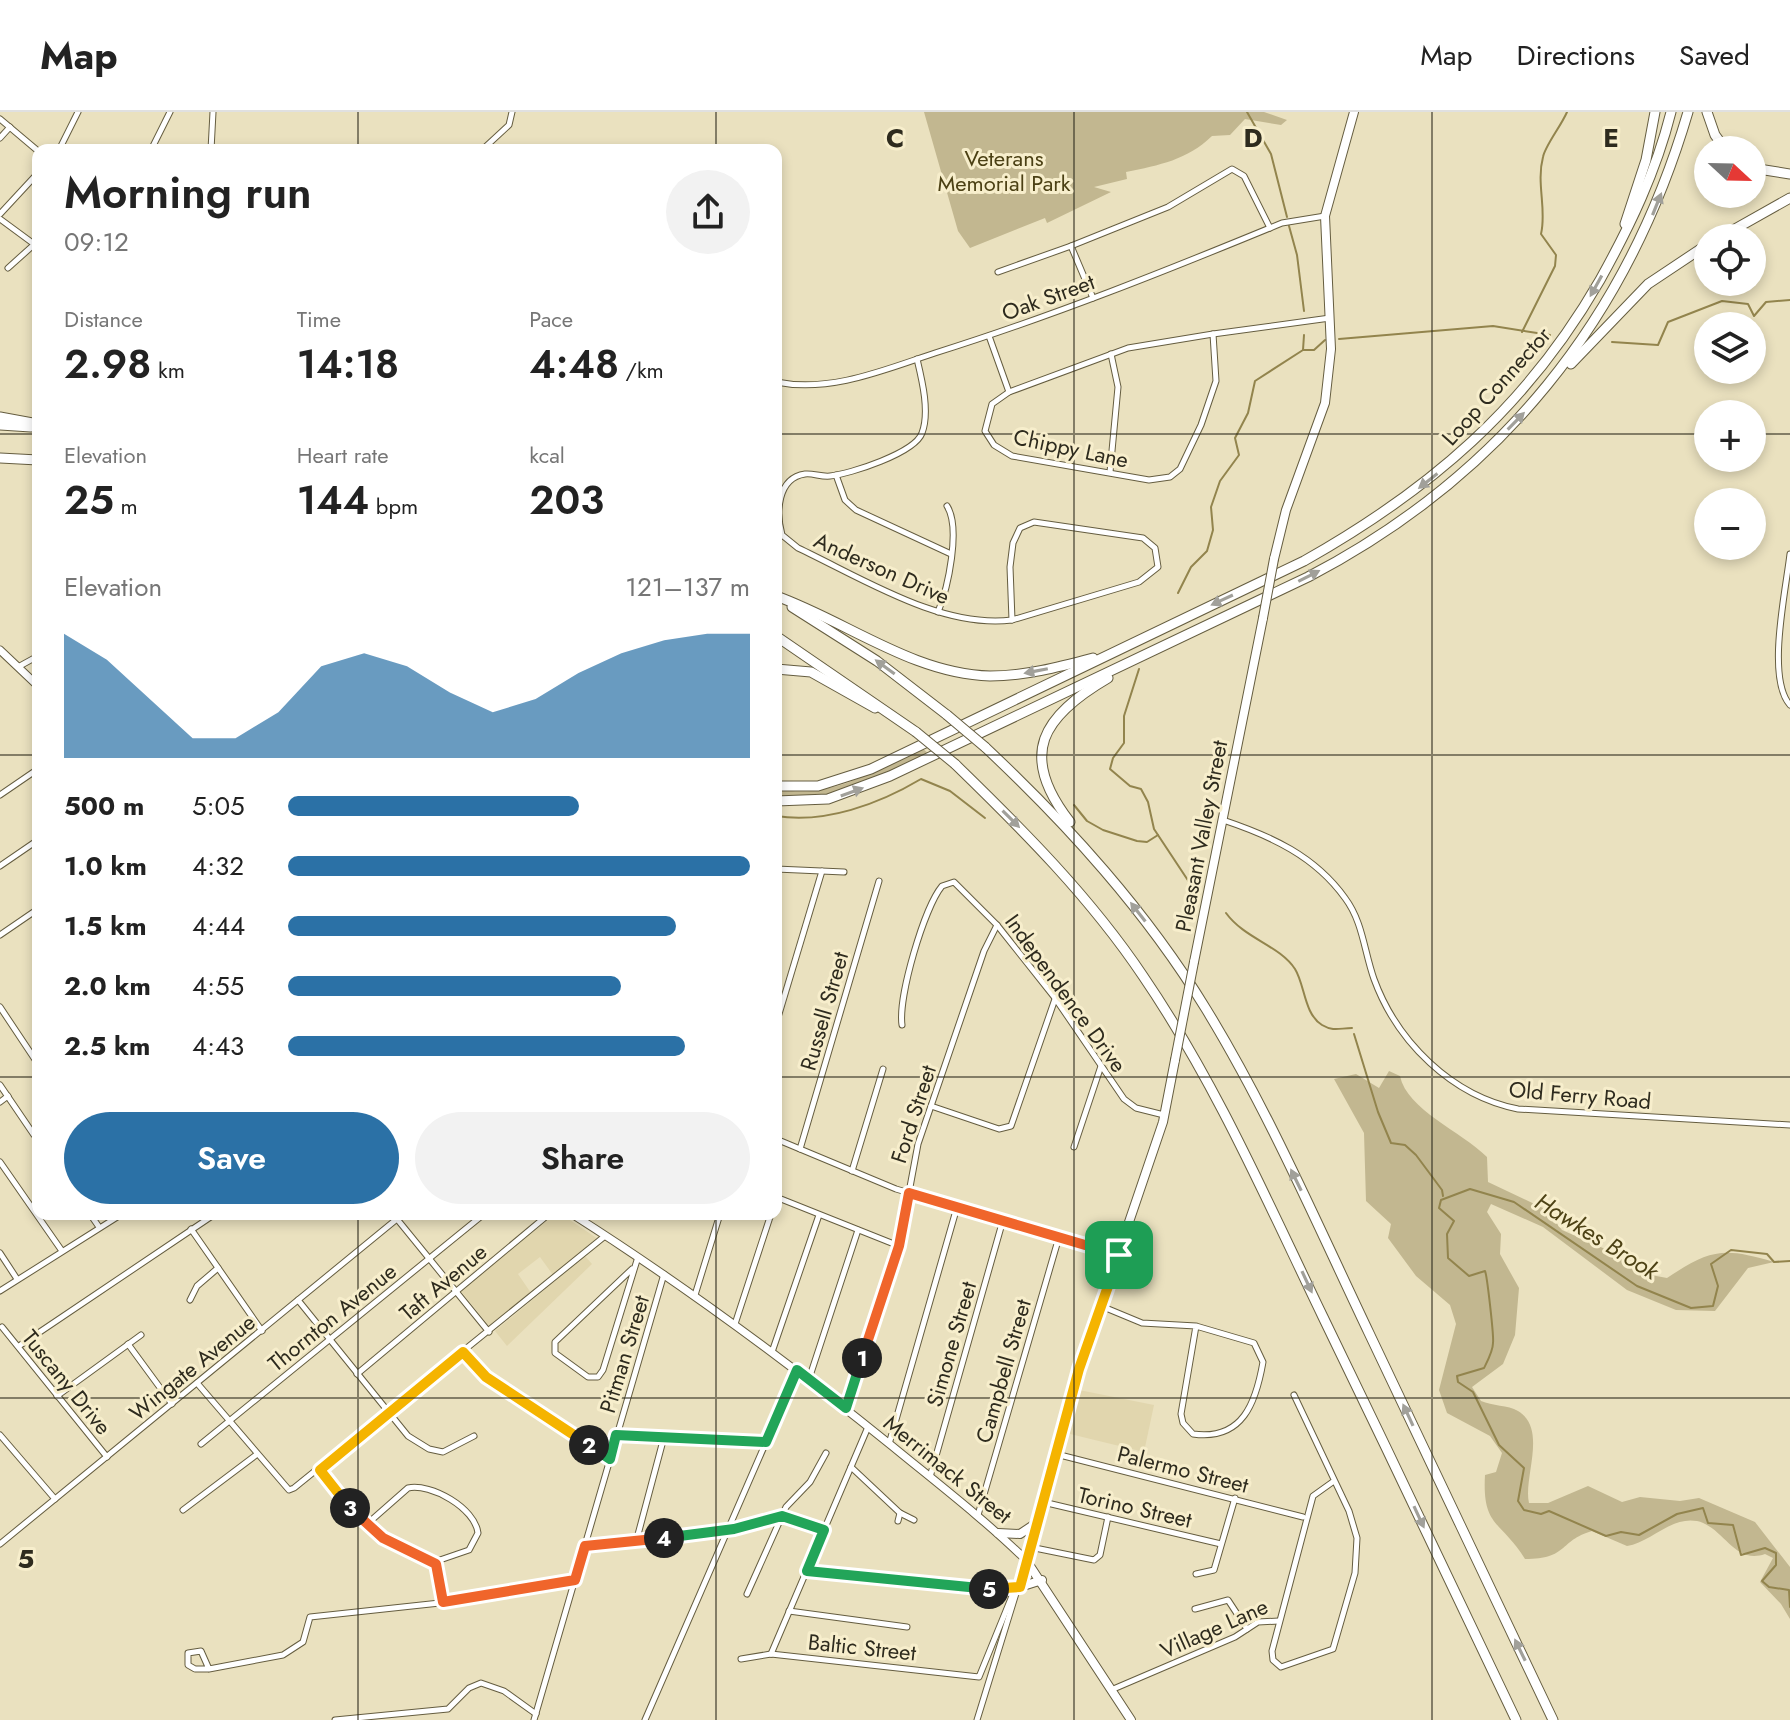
<!DOCTYPE html>
<meta charset="utf-8">
<style>
body{margin:0;font-family:Jost,sans-serif;background:#f2f2f2;color:#222;height:100vh;display:flex;flex-direction:column;font-size:30px;white-space:nowrap}
*{box-sizing:border-box;margin:0}
p{font-size:26px;color:#767676}
.icon{flex:none;width:44px;height:44px;fill:none;stroke:currentColor;stroke-width:2;stroke-linecap:round;stroke-linejoin:round}
.map{position:relative;flex:1;overflow:hidden}
.details{position:absolute;left:32px;top:32px;width:750px;height:1076px;display:flex;flex-direction:column;background:#fff;border-radius:16px;box-shadow:0 4px 12px #0003}
.details>*{flex:none}
.needle{width:52px;rotate:112deg}
.controls{position:absolute;left:1694px;top:24px;display:grid;gap:16px}
.controls a{display:grid;place-items:center;width:72px;height:72px;border-radius:50%;background:#fff;box-shadow:0 4px 12px #0003;font-size:40px}
.pin{position:absolute;display:grid;place-items:center;width:68px;height:68px;color:#fff;margin:-34px;border-radius:16px;box-shadow:0 4px 12px #0006}
.km{position:absolute;width:40px;height:40px;margin:-20px;border-radius:50%;background:#222;color:#fff;font-size:22px;line-height:40px;text-align:center}
.round{display:grid;place-items:center;flex:none;width:84px;height:84px;border-radius:42px;background:#f2f2f2}
.headline{display:flex;align-items:center;justify-content:space-between;height:136px;padding:0 32px}
h1{font-size:44px;font-weight:600;line-height:60px}
.metrics{display:grid;grid-template-columns:repeat(3,1fr);gap:12px;height:136px;padding:8px 32px}
.metrics div{display:grid;align-content:center}
.metrics b{font-size:40px;font-weight:600}
.metrics small{font-size:22px;font-weight:400}
.metrics p{font-size:22px}
.chart{height:224px;padding:16px 32px}
.chart p{display:flex;justify-content:space-between}
.chart svg{width:100%;height:144px;margin-top:8px;fill:#2b71a6;opacity:.7}
.action{display:flex;gap:16px;margin-top:auto;padding:16px 32px}
.action a{flex:1;height:92px;border-radius:48px;background:#2b71a6;color:#fff;font-size:32px;font-weight:600;line-height:92px;text-align:center}
.action a+a{background:#f2f2f2;color:#222}
ul{padding:0 32px;list-style:none;font-size:26px}
li{display:grid;grid-template-columns:128px 96px 1fr;align-items:center;height:60px}
li i{height:20px;border-radius:10px;background:#2b71a6}
header{display:flex;align-items:center;gap:48px;box-sizing:border-box;height:112px;padding:0 40px;background:#fff;border-bottom:2px solid #e0e0e0}
header strong{font-size:38px}
nav{display:flex;gap:44px;margin-inline-start:auto;font-size:28px}
.map>svg:first-child{display:block}
.built{fill:#e1d6ae}
.green{fill:#c2b790}
.lines{fill:none;stroke-linecap:round;stroke-linejoin:round}
.stream{stroke:#92844d;stroke-width:2}
.street-casing{stroke:#655d40;stroke-width:7}
.secondary-casing{stroke:#655d40;stroke-width:9}
.primary-casing{stroke:#655d40;stroke-width:10}
.highway-casing{stroke:#655d40;stroke-width:11}
.street{stroke:#fff;stroke-width:5}
.secondary{stroke:#fff;stroke-width:7}
.primary{stroke:#fff;stroke-width:8}
.highway{stroke:#fff;stroke-width:9}
.primary-bridge-casing{stroke:#655d40;stroke-width:10;stroke-linecap:butt}
.highway-bridge-casing{stroke:#655d40;stroke-width:11;stroke-linecap:butt}
.primary-bridge{stroke:#fff;stroke-width:8}
.highway-bridge{stroke:#fff;stroke-width:9}
.oneway{fill:#a1a09a}
.split-1-casing{stroke:#fff;stroke-width:16}
.split-2-casing{stroke:#fff;stroke-width:16}
.split-3-casing{stroke:#fff;stroke-width:16}
.split-4-casing{stroke:#fff;stroke-width:16}
.split-5-casing{stroke:#fff;stroke-width:16}
.split-6-casing{stroke:#fff;stroke-width:16}
.split-1{stroke:#f0652b;stroke-width:10}
.split-2{stroke:#22a559;stroke-width:10}
.split-3{stroke:#f5b400;stroke-width:10}
.split-4{stroke:#f0652b;stroke-width:10}
.split-5{stroke:#22a559;stroke-width:10}
.split-6{stroke:#f5b400;stroke-width:10}
.grid{fill:none;stroke:#2e2b1e;stroke-width:2;stroke-opacity:0.55}
.labels{text-anchor:middle;dominant-baseline:central;stroke-width:6;stroke-linejoin:round;paint-order:stroke}
.park-label{font-size:22px;fill:#4b4014;stroke:#f7eecc}
.street-label{font-size:22px;fill:#2e2b1e;stroke:#f7eecc}
.water-label{font-size:24px;font-style:italic;fill:#4d4215;stroke:#f7eecc}
.grid-label{font-size:26px;text-anchor:middle;font-weight:bold;fill:#2e2b1e;stroke:#f7eecc;stroke-width:6;stroke-linejoin:round;paint-order:stroke}
</style>
<header>
<strong>Map</strong>
<nav><a>Map</a><a>Directions</a><a>Saved</a></nav>
</header>
<div class="map">
<svg width="1790" height="1608" viewBox="0 0 1790 1608">
<rect width="100%" height="100%" fill="#eae1bf"/>
<g class="built">
<path d="M555 1102H561L598 1127 553 1163 540 1145 518 1162 531 1181 490 1215 461 1179Z"/>
<path d="M585 1144 592 1152 507 1234 495 1219Z"/>
<path d="M1079 1278 1154 1293 1144 1340 1066 1321Z"/>
</g>
<g class="green">
<path d="M924 0H1264L1287 8 1281 13 1245 7 1230 23 1212 24C1187 48 1160 53 1126 60L1127 67 1094 75 1111 80 1047 111 1045 106 970 136 958 119Z"/>
<path d="M922 636 930 643 833 685 776 686V676C827 690 878 657 922 636Z"/>
<path d="M1389 959 1400 964C1407 998 1461 1019 1487 1045L1488 1070 1545 1097 1562 1118 1621 1144 1635 1160 1667 1166C1711 1137 1723 1135 1774 1150L1748 1156 1715 1199 1676 1198 1627 1178 1543 1115 1491 1092 1487 1100 1501 1122 1500 1142 1519 1176 1515 1223 1503 1252 1472 1275 1481 1289C1492 1294 1508 1293 1518 1299 1548 1317 1523 1366 1529 1391H1548L1588 1374 1622 1390 1640 1385 1680 1389 1699 1386 1755 1410 1790 1455V1507L1781 1492 1760 1470 1773 1446 1765 1442C1734 1453 1724 1415 1697 1409 1671 1404 1650 1431 1627 1434L1592 1419C1558 1429 1569 1447 1525 1447 1501 1408 1482 1416 1485 1363L1496 1360 1502 1341 1490 1324 1447 1301 1439 1278 1456 1212 1450 1193 1416 1164 1388 1126 1391 1112 1366 1089 1364 1021 1334 967 1356 962 1379 976Z"/>
</g>
<g class="lines">
<g class="stream">
<path d="M1247 0 1271 42 1287 105"/>
<path d="M1289 114 1297 143 1304 199"/>
<path d="M1522 220 1555 154 1556 143 1541 122C1547 98 1536 71 1543 45 1545 34 1561 14 1567 0"/>
<path d="M1339 227 1493 214 1550 223"/>
<path d="M1612 230 1658 233 1668 210 1722 189 1748 192 1754 204 1766 190 1790 188"/>
<path d="M1303 238H1314L1325 228"/>
<path d="M1178 481 1191 455 1207 439 1213 418 1211 395 1220 369 1239 343 1235 326 1248 301 1255 269 1303 238 1304 223"/>
<path d="M1139 557 1124 604V631L1113 646 1110 657 1130 674 1141 677 1148 690 1154 717 1195 779"/>
<path d="M1074 693 1087 709 1103 718 1137 729 1147 730 1158 723"/>
<path d="M776 704C825 712 879 692 921 667L950 679 985 706"/>
<path d="M1226 801C1245 827 1279 833 1295 857 1305 873 1304 902 1322 913 1334 920 1340 916 1352 916"/>
<path d="M1354 922 1378 1000 1391 1031 1405 1033 1416 1043 1442 1078 1443 1084"/>
<path d="M1790 1149 1774 1150 1767 1142 1731 1138 1711 1152 1718 1174 1713 1194 1691 1196 1637 1174 1514 1090 1470 1077 1441 1088 1439 1096 1454 1109 1447 1122 1448 1146 1469 1164 1485 1159C1487 1163 1494 1224 1493 1231 1493 1239 1488 1248 1484 1256L1457 1264 1458 1270 1473 1280 1499 1333 1524 1356 1518 1389 1524 1398 1541 1402 1549 1399 1606 1424 1621 1420 1639 1423 1677 1402 1703 1396 1708 1411 1733 1413 1741 1443 1765 1436 1776 1441V1453L1762 1469 1769 1475 1789 1478 1790 1495"/>
</g>
<defs>
<g id="street">
<path d="M0 7 38 39"/>
<path d="M0 26 10 15"/>
<path d="M59 38 78 0"/>
<path d="M151 38 170 0"/>
<path d="M211 38 213 0"/>
<path d="M482 38 509 13 512 0"/>
<path d="M0 102 38 61"/>
<path d="M0 107 34 132"/>
<path d="M8 156 38 129"/>
<path d="M998 160 1071 134"/>
<path d="M1093 186 1071 134 1168 95 1232 57 1244 64 1270 116"/>
<path d="M1213 222 1216 269 1201 313 1180 357 1170 365 1149 368 1012 344 994 333 985 319 992 292 1009 280 1128 236Z"/>
<path d="M1213 222 1330 206"/>
<path d="M989 224 1009 280"/>
<path d="M917 247C922 268 930 300 922 321 915 341 850 362 830 364 821 365 813 361 805 362 777 366 776 401 782 423L798 436C862 466 941 517 1012 508"/>
<path d="M776 270C830 281 884 258 935 241 1053 204 1168 158 1282 111L1325 104"/>
<path d="M1110 360 1118 275 1111 242"/>
<path d="M836 363 845 388 856 398 951 442"/>
<path d="M1034 410 1143 426 1155 436 1158 455 1139 470 1012 508 1010 455 1013 431 1020 416Z"/>
<path d="M1790 442C1786 478 1766 566 1790 593"/>
<path d="M938 500C948 476 961 416 947 394"/>
<path d="M18 555 38 544"/>
<path d="M0 683 38 657"/>
<path d="M1223 708C1271 724 1315 744 1345 786 1363 810 1364 839 1374 867 1397 930 1452 984 1518 997L1790 1013"/>
<path d="M0 754 38 728"/>
<path d="M776 757 844 760"/>
<path d="M0 823 38 797"/>
<path d="M0 895 38 952"/>
<path d="M776 912 822 759"/>
<path d="M902 913C898 885 924 796 942 774L954 770 997 813 1055 886 1124 987 1136 996 1164 1003"/>
<path d="M0 973 34 1023"/>
<path d="M0 990 8 984"/>
<path d="M931 994 999 1017 1011 1014 1055 887"/>
<path d="M776 1027 896 1077 1119 1143"/>
<path d="M1074 1035 1101 954"/>
<path d="M800 1037 879 769"/>
<path d="M0 1050 62 1139"/>
<path d="M852 1059 883 957"/>
<path d="M776 1085 899 1134"/>
<path d="M90 1102 99 1115"/>
<path d="M397 1107 489 1220"/>
<path d="M191 1117 262 1219"/>
<path d="M0 1141 17 1167"/>
<path d="M632 1157 555 1230V1241L588 1265H598L603 1258 638 1145"/>
<path d="M0 1179 122 1102"/>
<path d="M695 1183 720 1102"/>
<path d="M190 1188 197 1174 218 1156"/>
<path d="M298 1188 408 1324 429 1337 443 1340 474 1324"/>
<path d="M1101 1194 1142 1211 1196 1214 1181 1302 1183 1311 1193 1322C1243 1329 1256 1290 1263 1250L1254 1231 1196 1214"/>
<path d="M735 1212 771 1102"/>
<path d="M2 1215 107 1345"/>
<path d="M128 1232 172 1292"/>
<path d="M19 1234 215 1102"/>
<path d="M463 1240 486 1265 610 1347"/>
<path d="M772 1240 819 1103"/>
<path d="M357 1262 549 1102"/>
<path d="M809 1267 858 1118"/>
<path d="M197 1271 289 1378 294 1376 605 1124"/>
<path d="M1294 1283 1349 1399 1357 1426 1355 1461 1333 1537 1281 1555 1273 1548 1272 1539 1313 1384 1334 1369"/>
<path d="M57 1284 141 1223"/>
<path d="M846 1296 899 1134 918 1032 984 839 997 813"/>
<path d="M0 1323 55 1387"/>
<path d="M616 1323 766 1330"/>
<path d="M201 1332 484 1102"/>
<path d="M889 1332 957 1095"/>
<path d="M1056 1342 1303 1405"/>
<path d="M851 1355 900 1401 914 1408"/>
<path d="M320 1358 372 1418 436 1452 443 1490"/>
<path d="M930 1365 1003 1108"/>
<path d="M1043 1390 1221 1432"/>
<path d="M183 1398 256 1343"/>
<path d="M978 1403 1059 1125"/>
<path d="M898 1409 900 1401"/>
<path d="M366 1413 408 1376C431 1371 475 1396 478 1421L469 1438 434 1450"/>
<path d="M636 1430 664 1325"/>
<path d="M0 1432 403 1102"/>
<path d="M585 1434 694 1423 782 1404 824 1418"/>
<path d="M1030 1435 1094 1448 1100 1443 1108 1405"/>
<path d="M807 1459 1005 1479 1019 1476"/>
<path d="M1196 1462 1214 1458 1235 1386"/>
<path d="M747 1482 786 1395 810 1370 826 1341"/>
<path d="M1195 1497 1228 1488 1247 1517"/>
<path d="M789 1499 907 1515"/>
<path d="M771 1542 868 1315"/>
<path d="M741 1547 771 1542 979 1565 1012 1484 1020 1476"/>
<path d="M209 1557 201 1539 188 1541V1553L195 1557H209L283 1543 303 1530 310 1505 449 1490 574 1468"/>
<path d="M1111 1578 1235 1525 1258 1510 1279 1509"/>
<path d="M335 1608 448 1597 469 1576 481 1571 504 1579 536 1602"/>
<path d="M534 1608 664 1162"/>
<path d="M645 1608 797 1259"/>
<path d="M977 1608 1026 1449"/>
</g>
<g id="secondary">
<path d="M0 538 38 574"/>
<path d="M572 1102C684 1173 789 1251 892 1334 937 1371 984 1407 1026 1448"/>
</g>
<g id="primary">
<path d="M1274 447 1286 398 1325 291 1331 237 1325 104 1354 0"/>
<path d="M1194 850 1263 506"/>
<path d="M998 1421 1020 1422 1035 1412"/>
<path d="M1020 1475 1042 1468"/>
<path d="M1131 1608 1026 1448 1079 1257 1163 1010 1175 948"/>
</g>
<g id="highway">
<path d="M1707 0 1715 23 1726 38"/>
<path d="M1752 56 1790 62"/>
<path d="M1625 112 1646 48 1655 0"/>
<path d="M1719 126 1790 86"/>
<path d="M1571 252 1648 172 1708 132"/>
<path d="M0 305 38 312"/>
<path d="M0 313 31 315"/>
<path d="M0 346 38 348"/>
<path d="M776 484C846 509 913 562 990 564 1025 564 1059 555 1093 546"/>
<path d="M792 495 877 549 947 603"/>
<path d="M776 524 916 620"/>
<path d="M776 557 811 560 875 596"/>
<path d="M985 635C1069 714 1146 799 1206 897 1269 1000 1317 1112 1369 1221 1430 1350 1492 1479 1553 1608"/>
<path d="M955 652C1023 718 1090 785 1143 864 1216 971 1267 1089 1323 1205 1388 1339 1452 1473 1516 1608"/>
<path d="M776 674H818L871 657 1304 449C1430 378 1527 295 1600 168 1630 114 1656 60 1671 0"/>
<path d="M776 689 828 687 890 664 1308 465C1500 365 1627 208 1688 0"/>
<path d="M1070 710C1017 642 1043 604 1108 566"/>
</g>
</defs>
<use href="#street" class="street-casing"/>
<use href="#secondary" class="secondary-casing"/>
<use href="#primary" class="primary-casing"/>
<use href="#highway" class="highway-casing"/>
<use href="#street" class="street"/>
<use href="#secondary" class="secondary"/>
<use href="#primary" class="primary"/>
<use href="#highway" class="highway"/>
<defs>
<g id="primary-bridge">
<path d="M1263 506 1274 447"/>
<path d="M1175 948 1194 850"/>
</g>
<g id="highway-bridge">
<path d="M947 603 985 635"/>
<path d="M916 620 955 652"/>
</g>
</defs>
<use href="#primary-bridge" class="primary-bridge-casing"/>
<use href="#highway-bridge" class="highway-bridge-casing"/>
<use href="#primary-bridge" class="primary-bridge"/>
<use href="#highway-bridge" class="highway-bridge"/>
</g>
<defs><path id="oneway-solid" d="M-6-.8H1V-3.2L6.5 0L1 3.2V.8H-6Z" transform="scale(2)"/></defs>
<g class="oneway">
<use href="#oneway-solid" transform="translate(1657 92) rotate(-68)"/>
<use href="#oneway-solid" transform="translate(1596 174) rotate(119)"/>
<use href="#oneway-solid" transform="translate(1516 309) rotate(-46)"/>
<use href="#oneway-solid" transform="translate(1428 369) rotate(142)"/>
<use href="#oneway-solid" transform="translate(1309 464) rotate(-27)"/>
<use href="#oneway-solid" transform="translate(1222 488) rotate(155)"/>
<use href="#oneway-solid" transform="translate(885 555) rotate(-144)"/>
<use href="#oneway-solid" transform="translate(1036 559) rotate(169)"/>
<use href="#oneway-solid" transform="translate(852 680) rotate(-20)"/>
<use href="#oneway-solid" transform="translate(1011 707) rotate(45)"/>
<use href="#oneway-solid" transform="translate(1138 800) rotate(-128)"/>
<use href="#oneway-solid" transform="translate(1296 1068) rotate(-116)"/>
<use href="#oneway-solid" transform="translate(1307 1170) rotate(65)"/>
<use href="#oneway-solid" transform="translate(1408 1303) rotate(-115)"/>
<use href="#oneway-solid" transform="translate(1419 1405) rotate(65)"/>
<use href="#oneway-solid" transform="translate(1520 1538) rotate(-116)"/>
</g>
<g class="lines">
<defs>
<path id="split-1" d="M862 1246 899 1134 909 1081 1119 1143"/>
<path id="split-2" d="M589 1333 610 1347 616 1323 766 1330 797 1258 846 1296 862 1246"/>
<path id="split-3" d="M350 1396 320 1358 463 1240 486 1265 589 1333"/>
<path id="split-4" d="M350 1396 383 1426 436 1452 443 1490 575 1468 585 1434 664 1426"/>
<path id="split-5" d="M664 1426 734 1417 782 1404 824 1418 807 1459 989 1477"/>
<path id="split-6" d="M989 1477 1020 1475 1079 1257 1119 1143"/>
</defs>
<use href="#split-1" class="split-1-casing"/>
<use href="#split-2" class="split-2-casing"/>
<use href="#split-3" class="split-3-casing"/>
<use href="#split-4" class="split-4-casing"/>
<use href="#split-5" class="split-5-casing"/>
<use href="#split-6" class="split-6-casing"/>
<use href="#split-1" class="split-1"/>
<use href="#split-2" class="split-2"/>
<use href="#split-3" class="split-3"/>
<use href="#split-4" class="split-4"/>
<use href="#split-5" class="split-5"/>
<use href="#split-6" class="split-6"/>
</g>
<path class="grid" d="M358 0V38M716 0V38M1074 0V1608M1432 0V1608M0 322H38M776 322H1708M1752 322H1790M0 643H38M776 643H1790M0 965H38M776 965H1790M358 1102V1608M716 1102V1608M0 1286H1790"/>
<g class="labels">
<g class="park-label">
<text x="1004" y="46">Veterans<tspan x="1004" dy="25">Memorial Park</tspan></text>
</g>
<g class="street-label">
<text transform="translate(1048 185) rotate(-20)">Oak Street</text>
<text transform="translate(1496 274) rotate(-48)">Loop Connector</text>
<text transform="translate(1071 336) rotate(12)">Chippy Lane</text>
<text transform="translate(882 456) rotate(24)">Anderson Drive</text>
<text transform="translate(1201 724) rotate(-79)">Pleasant Valley Street</text>
<text transform="translate(1066 881) rotate(54)">Independence Drive</text>
<text transform="translate(824 899) rotate(-74)">Russell Street</text>
<text transform="translate(1580 983) rotate(5)">Old Ferry Road</text>
<text transform="translate(913 1002) rotate(-72)">Ford Street</text>
<text transform="translate(443 1170) rotate(-40)">Taft Avenue</text>
<text transform="translate(332 1205) rotate(-39)">Thornton Avenue</text>
<text transform="translate(951 1232) rotate(-74)">Simone Street</text>
<text transform="translate(624 1242) rotate(-73)">Pitman Street</text>
<text transform="translate(192 1255) rotate(-39)">Wingate Avenue</text>
<text transform="translate(1003 1259) rotate(-74)">Campbell Street</text>
<text transform="translate(67 1270) rotate(51)">Tuscany Drive</text>
<text transform="translate(948 1357) rotate(39)">Merrimack Street</text>
<text transform="translate(1183 1357) rotate(14)">Palermo Street</text>
<text transform="translate(1135 1395) rotate(13)">Torino Street</text>
<text transform="translate(1214 1516) rotate(-24)">Village Lane</text>
<text transform="translate(862 1535) rotate(6)">Baltic Street</text>
</g>
<g class="water-label">
<text transform="translate(1597 1124) rotate(32)">Hawkes Brook</text>
</g>
</g>
<g class="grid-label">
<text x="895" y="35">C</text>
<text x="1253" y="35">D</text>
<text x="1611" y="35">E</text>
<text x="26" y="1456">5</text>
</g>
</svg>
<div class="controls">
<a><svg class="needle" viewBox="-14 -14 28 28"><path d="M0-13l5 13h-10z" fill="#e53935"/><path d="M0 13l5-13h-10z" fill="#767676"/></svg></a>
<a><svg class="icon" aria-label="locate" viewBox="0 0 24 24"><circle cx="12" cy="12" r="6"/><path d="M12 2v4M12 18v4M2 12h4M18 12h4"/></svg></a>
<a><svg class="icon" aria-label="layers" viewBox="0 0 24 24"><path d="M12 4l9 5-9 5-9-5zM3 14l9 5 9-5"/></svg></a>
<a>+</a>
<a>−</a>
</div>
<div class="pin" style="left:1119px;top:1143px;background:#1e9e55"><svg class="icon" aria-label="arrive" viewBox="0 0 24 24"><path d="M6 21V4h12l-3 4 3 4H6"/></svg></div>
<b class="km" style="left:862px;top:1246px">1</b>
<b class="km" style="left:589px;top:1333px">2</b>
<b class="km" style="left:350px;top:1396px">3</b>
<b class="km" style="left:664px;top:1426px">4</b>
<b class="km" style="left:989px;top:1477px">5</b>
<section class="details">
<div class="headline"><div><h1>Morning run</h1><p>09:12</p></div><a class="round"><svg class="icon" aria-label="share" viewBox="0 0 24 24"><path d="M12 15V3M7 8l5-5 5 5M5 13v7h14v-7"/></svg></a></div>
<div class="metrics">
<div><p>Distance</p><b>2.98<small> km</small></b></div>
<div><p>Time</p><b>14:18</b></div>
<div><p>Pace</p><b>4:48<small> /km</small></b></div>
</div>
<div class="metrics">
<div><p>Elevation</p><b>25<small> m</small></b></div>
<div><p>Heart rate</p><b>144<small> bpm</small></b></div>
<div><p>kcal</p><b>203</b></div>
</div>
<div class="chart"><p><span>Elevation</span>121–137 m</p>
<svg viewBox="0 0 160 44" preserveAspectRatio="none"><path d="M0 44V6L10 14L20 26L30 38L40 38L50 30L60 16L70 12L80 16L90 24L100 30L110 26L120 18L130 12L140 8L150 6L160 6V44z"/></svg>
</div>
<ul>
<li><b>500 m</b>5:05<i style="width:63%"></i></li>
<li><b>1.0 km</b>4:32<i style="width:100%"></i></li>
<li><b>1.5 km</b>4:44<i style="width:84%"></i></li>
<li><b>2.0 km</b>4:55<i style="width:72%"></i></li>
<li><b>2.5 km</b>4:43<i style="width:86%"></i></li>
</ul>
<div class="action"><a>Save</a><a>Share</a></div>
</section>
</div>
